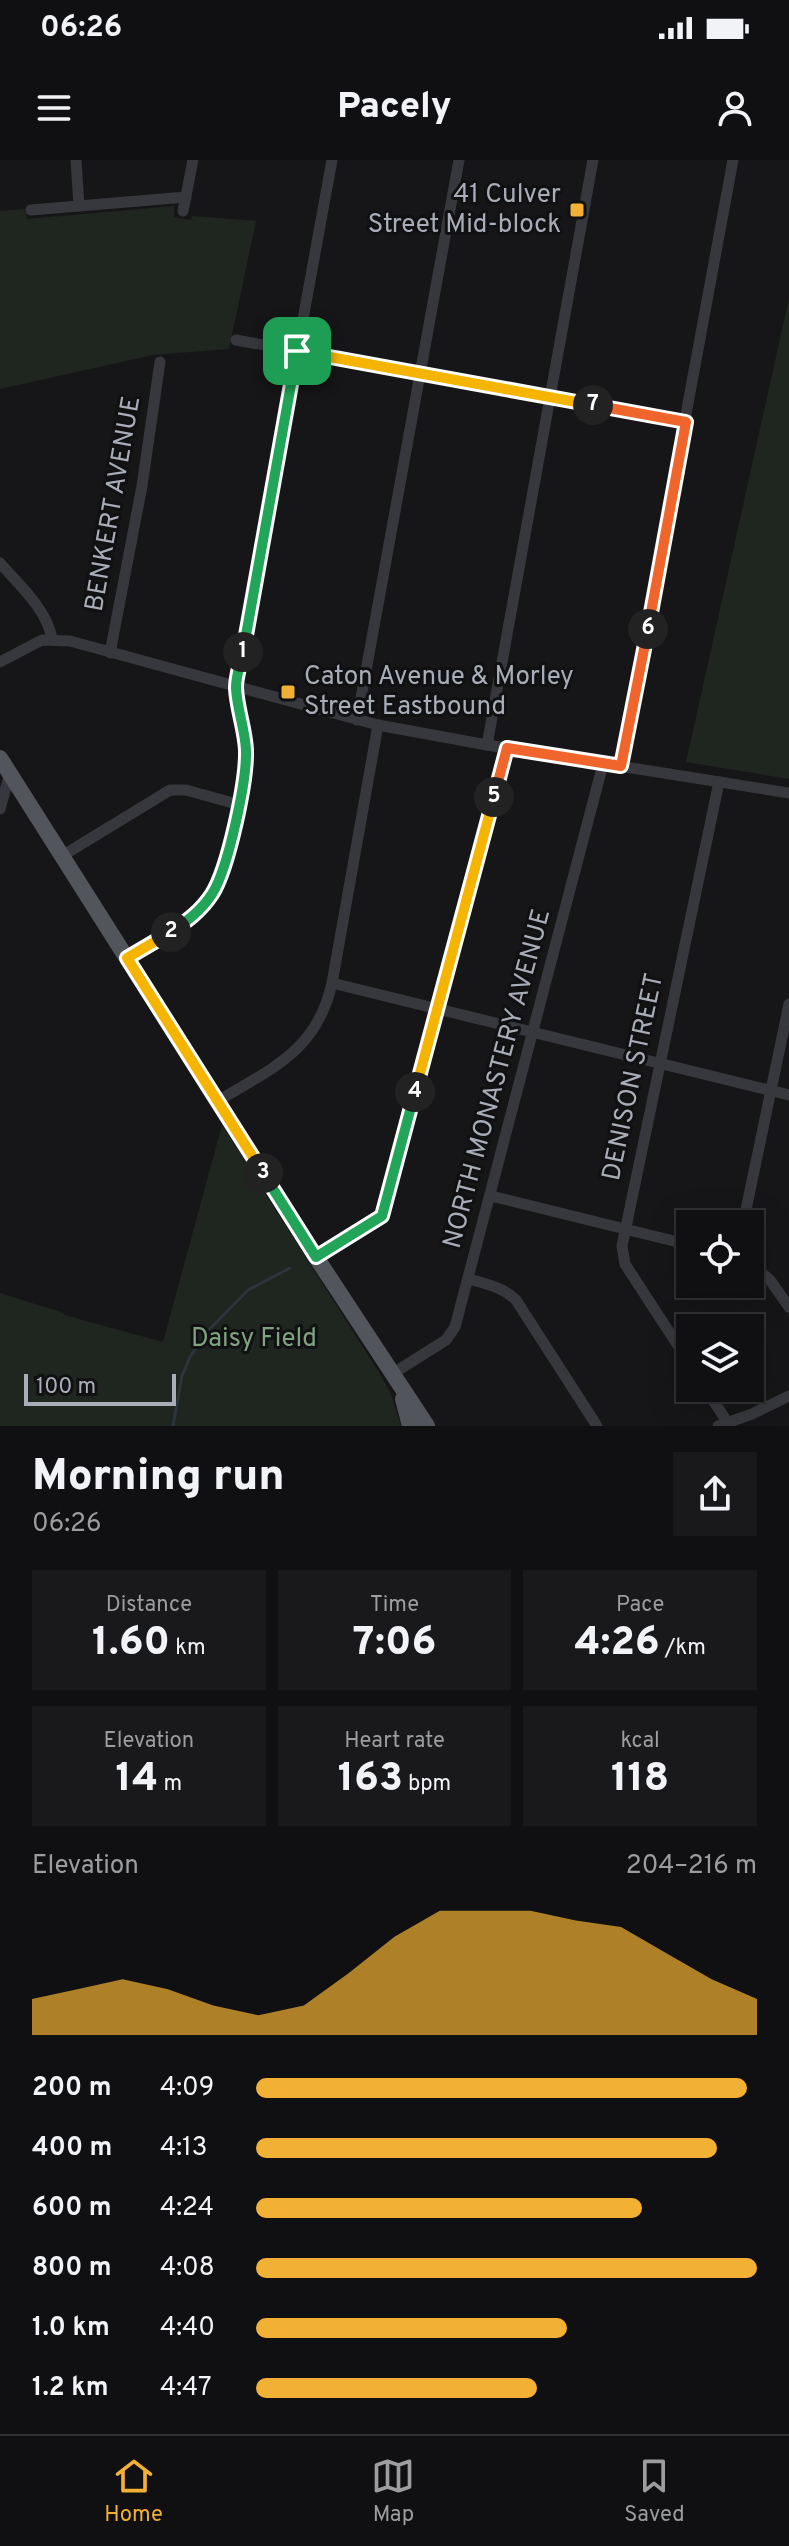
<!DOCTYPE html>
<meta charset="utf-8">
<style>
body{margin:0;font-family:Overpass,sans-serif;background:#19191b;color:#f1f3f6;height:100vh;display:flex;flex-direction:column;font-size:30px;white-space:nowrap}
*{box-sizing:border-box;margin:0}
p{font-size:26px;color:#9c9d9f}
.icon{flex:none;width:44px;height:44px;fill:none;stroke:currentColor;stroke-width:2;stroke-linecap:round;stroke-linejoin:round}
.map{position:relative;height:1266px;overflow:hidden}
.side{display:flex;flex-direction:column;background:#101012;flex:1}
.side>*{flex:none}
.tools{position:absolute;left:676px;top:1050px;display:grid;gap:16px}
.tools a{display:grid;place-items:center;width:88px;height:88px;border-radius:0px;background:#101012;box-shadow:0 8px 32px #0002,0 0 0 2px #303032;font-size:40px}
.scale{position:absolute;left:24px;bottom:20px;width:152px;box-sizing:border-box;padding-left:8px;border:4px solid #a8adb8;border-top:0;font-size:22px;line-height:28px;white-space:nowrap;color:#a8adb8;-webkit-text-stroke:6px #111113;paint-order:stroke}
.pin{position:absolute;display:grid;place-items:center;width:68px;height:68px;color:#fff;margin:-34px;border-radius:16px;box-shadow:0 4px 12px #0006}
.km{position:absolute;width:40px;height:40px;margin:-20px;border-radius:50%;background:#222;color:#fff;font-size:22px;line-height:40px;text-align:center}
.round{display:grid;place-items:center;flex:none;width:84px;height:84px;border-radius:0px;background:#19191b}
.summary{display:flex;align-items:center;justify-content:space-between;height:136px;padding:0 32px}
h1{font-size:44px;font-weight:800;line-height:60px}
.stats{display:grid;grid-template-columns:repeat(3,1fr);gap:12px;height:136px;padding:8px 32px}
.stats div{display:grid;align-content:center;border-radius:0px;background:#19191b;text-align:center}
.stats b{font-size:40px;font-weight:800}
.stats small{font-size:22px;font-weight:400}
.stats p{font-size:22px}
.chart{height:224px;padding:16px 32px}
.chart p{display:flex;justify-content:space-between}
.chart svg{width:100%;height:144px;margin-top:8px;fill:#f2b134;opacity:.7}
ul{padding:0 32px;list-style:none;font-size:26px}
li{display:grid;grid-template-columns:128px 96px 1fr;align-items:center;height:60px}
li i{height:20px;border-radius:10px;background:#f2b134}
.status{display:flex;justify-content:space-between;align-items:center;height:56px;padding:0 40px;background:#101012;direction:ltr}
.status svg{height:22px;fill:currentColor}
header{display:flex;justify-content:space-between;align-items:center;height:104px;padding:0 32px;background:#101012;font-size:36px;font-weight:800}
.tab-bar{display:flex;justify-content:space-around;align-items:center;height:112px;border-top:2px solid #303032;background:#101012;font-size:22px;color:#9c9d9f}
.tab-bar a{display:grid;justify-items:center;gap:4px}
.tab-bar .selected{color:#f2b134}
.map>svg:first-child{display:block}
.green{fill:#1e261f}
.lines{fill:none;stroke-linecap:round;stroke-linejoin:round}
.stream{stroke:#2c353c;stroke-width:3}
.minor{stroke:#37383d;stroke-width:11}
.primary{stroke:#53555c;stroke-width:16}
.split-1-casing{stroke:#fff;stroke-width:16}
.split-2-casing{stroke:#fff;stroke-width:16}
.split-3-casing{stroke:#fff;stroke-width:16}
.split-4-casing{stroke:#fff;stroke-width:16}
.split-5-casing{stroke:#fff;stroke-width:16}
.split-6-casing{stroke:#fff;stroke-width:16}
.split-7-casing{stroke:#fff;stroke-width:16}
.split-8-casing{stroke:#fff;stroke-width:16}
.split-1{stroke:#22a559;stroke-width:10}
.split-2{stroke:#22a559;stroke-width:10}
.split-3{stroke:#f5b400;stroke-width:10}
.split-4{stroke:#22a559;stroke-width:10}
.split-5{stroke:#f5b400;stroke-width:10}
.split-6{stroke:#f0652b;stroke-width:10}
.split-7{stroke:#f0652b;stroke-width:10}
.split-8{stroke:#f5b400;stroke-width:10}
.poi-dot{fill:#f2b134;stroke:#111113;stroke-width:3}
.labels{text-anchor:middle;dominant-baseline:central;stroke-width:6;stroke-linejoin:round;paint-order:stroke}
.poi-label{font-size:26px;fill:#a8adb8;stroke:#111113;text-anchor:end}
.street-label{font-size:26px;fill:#a8adb8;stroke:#111113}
.park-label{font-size:26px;fill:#7fa381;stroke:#111113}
</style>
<div class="status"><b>06:26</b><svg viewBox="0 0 49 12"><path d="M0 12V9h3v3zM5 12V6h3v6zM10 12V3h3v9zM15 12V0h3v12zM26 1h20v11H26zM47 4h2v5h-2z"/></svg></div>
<header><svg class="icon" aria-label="menu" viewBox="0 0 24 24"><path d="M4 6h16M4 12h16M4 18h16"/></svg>Pacely<svg class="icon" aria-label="person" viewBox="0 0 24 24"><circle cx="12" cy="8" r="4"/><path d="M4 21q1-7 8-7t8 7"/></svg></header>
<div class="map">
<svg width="789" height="1266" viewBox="0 0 789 1266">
<rect width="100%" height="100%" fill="#161618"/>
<g class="green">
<path d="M174 46V57L191 60 192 56 256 61 229 189 153 195 0 229V51L25 49 27 59Z"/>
<path d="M789 138V619L686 602Z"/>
<path d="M222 965 380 1214 391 1234 401 1266H0V1133L64 1153V1155L163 1182Z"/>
</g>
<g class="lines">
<path class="stream" d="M173 1266 182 1216 190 1197 206 1173 248 1130 290 1108"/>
<g class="minor">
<path d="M76 0 79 46"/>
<path d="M31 50 186 37"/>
<path d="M183 51 193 0"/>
<path d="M236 180 686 262"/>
<path d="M0 403C19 425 47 449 52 479"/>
<path d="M110 493 142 326 160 202"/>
<path d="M0 502 42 480 70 481 378 565 487 585 789 633"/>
<path d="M357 560 459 0"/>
<path d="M487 585 593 0"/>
<path d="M621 606 733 0"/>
<path d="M0 649 10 613"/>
<path d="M62 696 170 630H186L240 645"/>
<path d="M127 798C152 783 184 769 203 746 227 717 246 632 246 594 245 571 240 549 236 527L332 0"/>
<path d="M332 823 789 935"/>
<path d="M218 941C272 908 317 891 332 823L378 565"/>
<path d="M491 1036 690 1085"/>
<path d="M743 1064 789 844"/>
<path d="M316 1097 382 1056 507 588"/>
<path d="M750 1103 770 1120 789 1147"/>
<path d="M469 1119C486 1124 503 1127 516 1140L597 1266"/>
<path d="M690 1204 625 1104 622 1086 719 622"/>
<path d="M392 1214 446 1180 455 1167 603 604"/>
<path d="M705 1228 730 1266"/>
<path d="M718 1266 752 1254 789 1236"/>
</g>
<g class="primary">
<path d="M0 598 316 1097 427 1266"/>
<path d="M403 1239 410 1266"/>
</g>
</g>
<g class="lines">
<defs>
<path id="split-1" d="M243 492 297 191"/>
<path id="split-2" d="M171 772C187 761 201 751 212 734 228 709 247 621 246 590 245 569 237 549 236 528 236 517 240 503 243 492"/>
<path id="split-3" d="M171 772 127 798 263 1013"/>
<path id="split-4" d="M263 1013 316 1097 382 1056 415 932"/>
<path id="split-5" d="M415 932 494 637"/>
<path id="split-6" d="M494 637 507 588 621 606 648 469"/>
<path id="split-7" d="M593 245 686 262 648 469"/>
<path id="split-8" d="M297 191 593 245"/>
</defs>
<use href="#split-1" class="split-1-casing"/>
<use href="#split-2" class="split-2-casing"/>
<use href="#split-3" class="split-3-casing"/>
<use href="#split-4" class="split-4-casing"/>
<use href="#split-5" class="split-5-casing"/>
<use href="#split-6" class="split-6-casing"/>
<use href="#split-7" class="split-7-casing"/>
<use href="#split-8" class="split-8-casing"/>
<use href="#split-1" class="split-1"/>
<use href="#split-2" class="split-2"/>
<use href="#split-3" class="split-3"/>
<use href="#split-4" class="split-4"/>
<use href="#split-5" class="split-5"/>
<use href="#split-6" class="split-6"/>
<use href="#split-7" class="split-7"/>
<use href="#split-8" class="split-8"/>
</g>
<g class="poi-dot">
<rect x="569" y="42" width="16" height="16" rx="4"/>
<rect x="280" y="524" width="16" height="16" rx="4"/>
</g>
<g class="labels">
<g class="poi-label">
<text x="561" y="35">41 Culver<tspan x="561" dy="30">Street Mid-block</tspan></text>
<text x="304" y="517" text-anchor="start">Caton Avenue &amp; Morley<tspan x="304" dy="30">Street Eastbound</tspan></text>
</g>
<g class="street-label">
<text transform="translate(114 344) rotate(-80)">BENKERT AVENUE</text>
<text transform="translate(634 917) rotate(-78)">DENISON STREET</text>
<text transform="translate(498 919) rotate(-75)">NORTH MONASTERY AVENUE</text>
</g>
<g class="park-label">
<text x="254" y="1179">Daisy Field</text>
</g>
</g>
</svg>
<div class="tools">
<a><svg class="icon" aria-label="locate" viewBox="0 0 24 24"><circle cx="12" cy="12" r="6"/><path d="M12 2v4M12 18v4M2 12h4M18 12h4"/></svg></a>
<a><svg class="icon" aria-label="layers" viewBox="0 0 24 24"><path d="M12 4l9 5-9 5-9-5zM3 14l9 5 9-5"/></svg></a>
</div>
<div class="scale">100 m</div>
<div class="pin" style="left:297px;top:191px;background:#1e9e55"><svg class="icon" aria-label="arrive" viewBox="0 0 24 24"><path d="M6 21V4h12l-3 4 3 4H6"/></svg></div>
<b class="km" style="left:243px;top:492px">1</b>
<b class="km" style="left:171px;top:772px">2</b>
<b class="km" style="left:263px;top:1013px">3</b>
<b class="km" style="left:415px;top:932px">4</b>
<b class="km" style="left:494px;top:637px">5</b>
<b class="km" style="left:648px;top:469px">6</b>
<b class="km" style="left:593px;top:245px">7</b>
</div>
<section class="side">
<div class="summary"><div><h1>Morning run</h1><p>06:26</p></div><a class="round"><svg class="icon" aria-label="share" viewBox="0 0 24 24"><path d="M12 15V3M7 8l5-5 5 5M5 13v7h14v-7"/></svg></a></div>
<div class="stats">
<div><p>Distance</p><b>1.60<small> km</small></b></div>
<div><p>Time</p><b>7:06</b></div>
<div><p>Pace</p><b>4:26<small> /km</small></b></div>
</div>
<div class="stats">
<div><p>Elevation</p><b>14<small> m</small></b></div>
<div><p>Heart rate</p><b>163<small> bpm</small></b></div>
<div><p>kcal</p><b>118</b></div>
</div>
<div class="chart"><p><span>Elevation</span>204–216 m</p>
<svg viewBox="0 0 160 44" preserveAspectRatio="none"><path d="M0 44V33L10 30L20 27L30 30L40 35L50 38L60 35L70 25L80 14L90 6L100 6L110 6L120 9L130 11L140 19L150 27L160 33V44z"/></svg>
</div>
<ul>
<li><b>200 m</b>4:09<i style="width:98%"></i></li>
<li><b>400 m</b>4:13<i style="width:92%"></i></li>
<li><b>600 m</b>4:24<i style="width:77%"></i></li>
<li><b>800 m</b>4:08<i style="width:100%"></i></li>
<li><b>1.0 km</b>4:40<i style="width:62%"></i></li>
<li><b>1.2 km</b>4:47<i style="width:56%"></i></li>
</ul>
</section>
<nav class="tab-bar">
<a class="selected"><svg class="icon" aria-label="home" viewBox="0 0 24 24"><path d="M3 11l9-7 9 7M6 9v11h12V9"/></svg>Home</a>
<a><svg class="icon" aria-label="map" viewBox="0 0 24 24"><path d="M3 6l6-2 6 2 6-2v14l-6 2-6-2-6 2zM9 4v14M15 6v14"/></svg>Map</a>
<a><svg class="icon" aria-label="saved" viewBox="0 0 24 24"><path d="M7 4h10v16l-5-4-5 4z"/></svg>Saved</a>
</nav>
